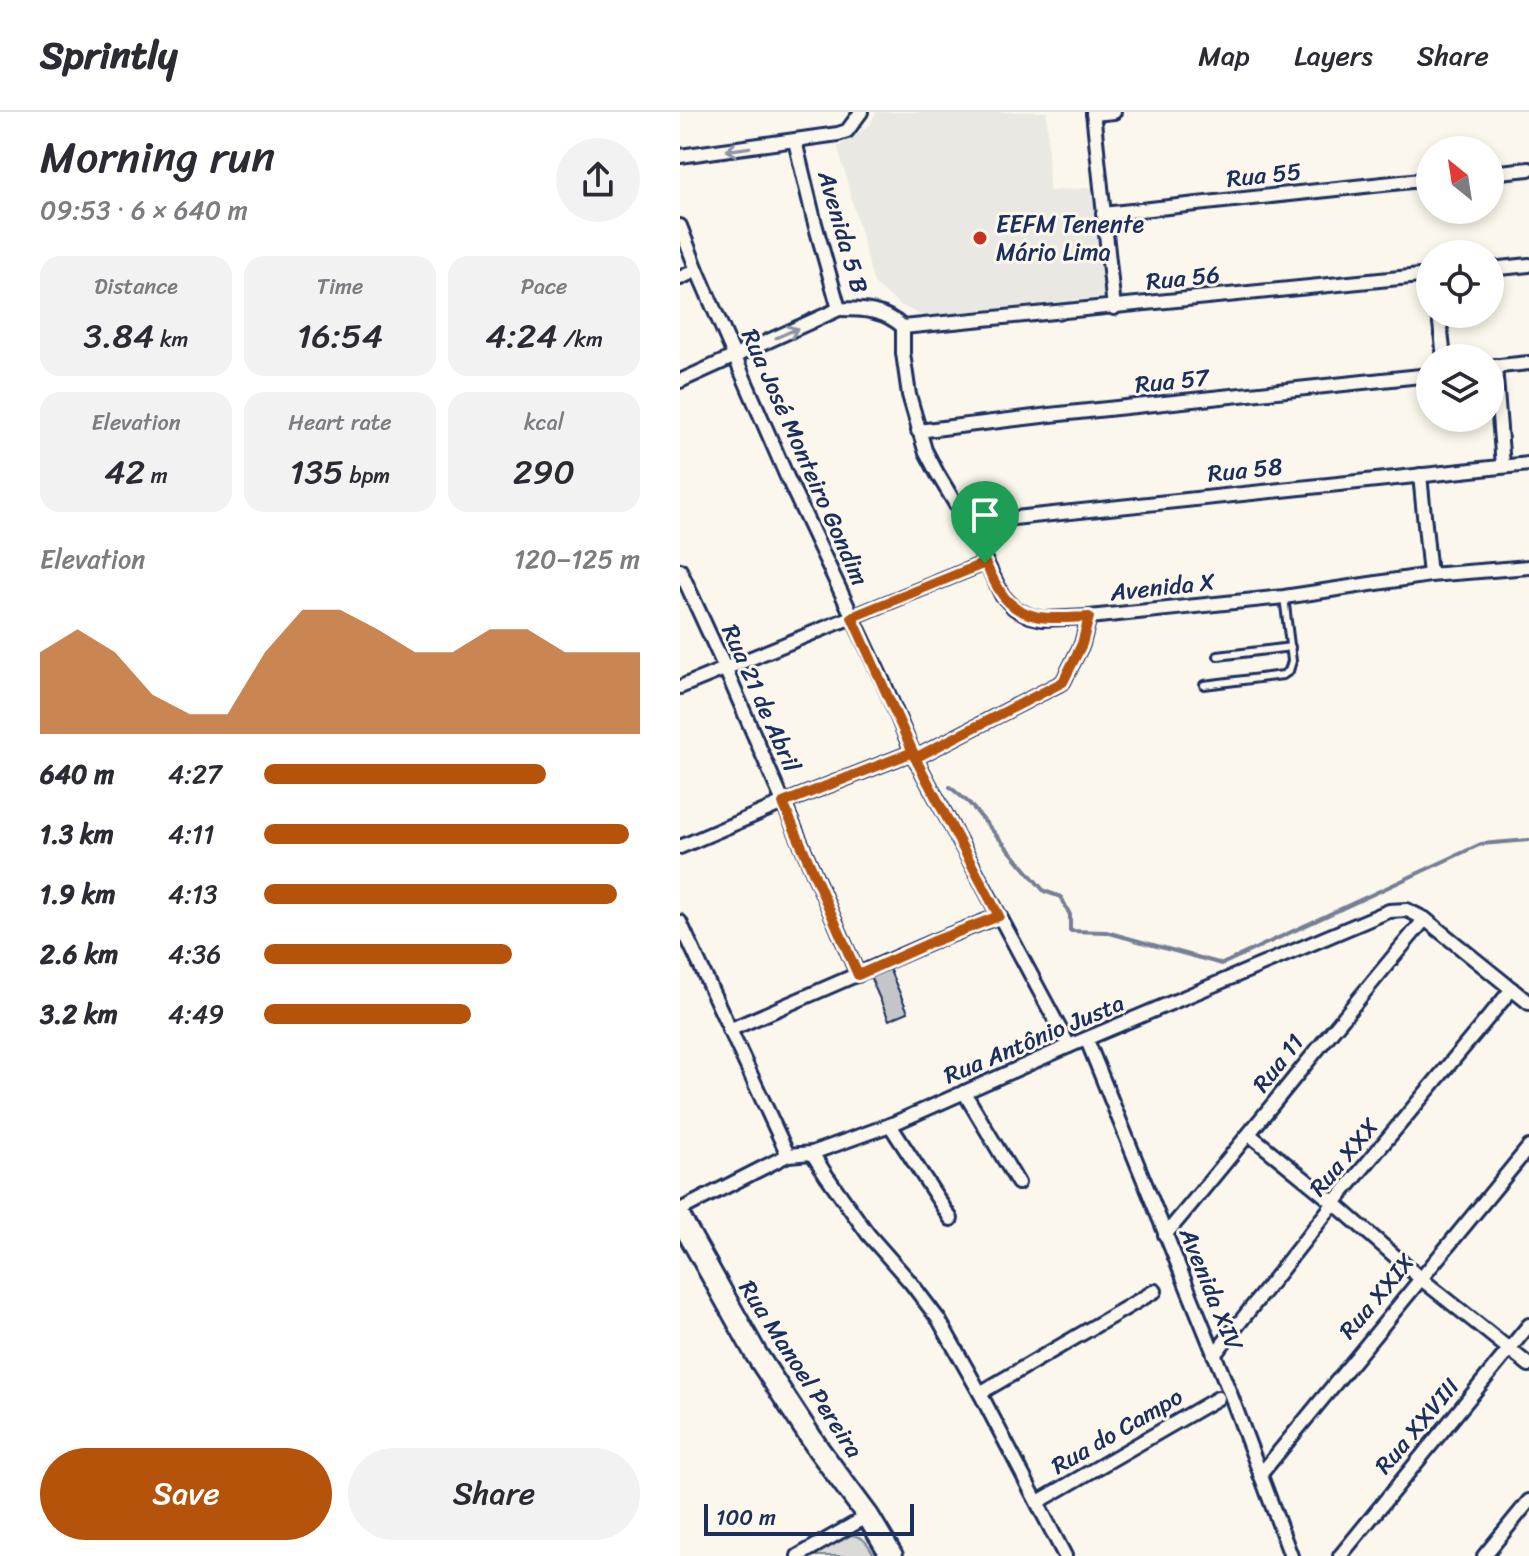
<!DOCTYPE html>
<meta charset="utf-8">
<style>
body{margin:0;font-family:Sriracha,sans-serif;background:#f2f2f3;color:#2b2b33;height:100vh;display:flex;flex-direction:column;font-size:30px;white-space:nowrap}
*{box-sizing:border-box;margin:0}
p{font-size:26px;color:#7c7c81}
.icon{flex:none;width:44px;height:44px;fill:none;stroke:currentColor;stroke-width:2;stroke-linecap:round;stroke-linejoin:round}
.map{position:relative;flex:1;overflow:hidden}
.drawer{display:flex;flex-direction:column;background:#fff;width:680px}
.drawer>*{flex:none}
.needle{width:52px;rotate:330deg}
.tools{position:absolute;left:736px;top:24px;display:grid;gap:16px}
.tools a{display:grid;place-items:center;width:88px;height:88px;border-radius:50%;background:#fff;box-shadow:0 4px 12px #0003;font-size:40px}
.scale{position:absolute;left:24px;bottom:20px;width:210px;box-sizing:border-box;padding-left:8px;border:4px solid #1b2f5e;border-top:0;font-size:22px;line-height:28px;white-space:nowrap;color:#1b2f5e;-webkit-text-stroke:6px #fbf7ec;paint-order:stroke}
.pin{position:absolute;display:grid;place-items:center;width:68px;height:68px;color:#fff;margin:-82px -34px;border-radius:50% 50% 50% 0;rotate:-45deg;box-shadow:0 0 8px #0007}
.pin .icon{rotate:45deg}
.round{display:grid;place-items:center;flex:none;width:84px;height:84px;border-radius:42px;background:#f2f2f3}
.head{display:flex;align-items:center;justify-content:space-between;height:136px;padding:0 40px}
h1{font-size:44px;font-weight:600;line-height:60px}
.stats{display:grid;grid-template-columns:repeat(3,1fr);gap:12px;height:136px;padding:8px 40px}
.stats div{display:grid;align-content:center;border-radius:20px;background:#f2f2f3;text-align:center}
.stats b{font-size:34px;font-weight:600}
.stats small{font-size:22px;font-weight:400}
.stats p{font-size:22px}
.chart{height:224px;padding:16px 40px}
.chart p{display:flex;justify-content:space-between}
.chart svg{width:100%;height:144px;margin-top:8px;fill:#b45309;opacity:.7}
.action{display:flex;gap:16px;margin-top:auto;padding:16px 40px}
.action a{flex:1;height:92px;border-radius:48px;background:#b45309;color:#fff;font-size:32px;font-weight:600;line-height:92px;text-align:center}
.action a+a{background:#f2f2f3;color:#2b2b33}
ul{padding:0 40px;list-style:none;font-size:26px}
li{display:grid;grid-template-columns:128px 96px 1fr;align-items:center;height:60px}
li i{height:20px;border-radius:10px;background:#b45309}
header{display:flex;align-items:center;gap:48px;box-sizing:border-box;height:112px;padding:0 40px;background:#fff;border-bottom:2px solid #e1e1e2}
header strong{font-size:38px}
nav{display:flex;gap:44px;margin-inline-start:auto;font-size:28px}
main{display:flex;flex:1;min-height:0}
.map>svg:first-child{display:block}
.built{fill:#eae8e2}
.green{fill:#dadad7;stroke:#7a849a;stroke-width:2}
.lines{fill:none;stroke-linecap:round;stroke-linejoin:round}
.stream{stroke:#747e96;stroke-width:4}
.building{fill:#c3c5c9;stroke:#1b2f5e;stroke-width:2}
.lane-casing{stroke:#1b2f5e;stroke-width:12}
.street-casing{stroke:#1b2f5e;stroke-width:18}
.primary-casing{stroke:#1b2f5e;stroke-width:26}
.lane{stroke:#fbf7ec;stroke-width:6}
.street{stroke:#fbf7ec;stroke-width:12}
.primary{stroke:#fbf7ec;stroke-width:20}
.oneway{stroke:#8b93a5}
.route-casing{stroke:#fff;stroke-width:16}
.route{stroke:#b45309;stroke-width:10}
.poi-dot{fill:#c8321e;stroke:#fbf7ec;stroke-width:3}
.labels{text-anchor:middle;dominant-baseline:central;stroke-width:6;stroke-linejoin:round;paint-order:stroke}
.street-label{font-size:24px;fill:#1b2f5e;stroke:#fbf7ec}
.poi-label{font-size:24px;fill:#1b2f5e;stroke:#fbf7ec;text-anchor:start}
</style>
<header>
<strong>Sprintly</strong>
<nav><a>Map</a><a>Layers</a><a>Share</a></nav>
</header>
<main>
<section class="drawer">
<div class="head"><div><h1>Morning run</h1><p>09:53 · 6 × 640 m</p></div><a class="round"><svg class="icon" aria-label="share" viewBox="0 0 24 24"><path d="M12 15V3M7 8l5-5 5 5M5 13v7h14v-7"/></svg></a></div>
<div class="stats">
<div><p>Distance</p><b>3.84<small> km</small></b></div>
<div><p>Time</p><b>16:54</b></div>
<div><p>Pace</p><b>4:24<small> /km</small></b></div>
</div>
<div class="stats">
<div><p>Elevation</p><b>42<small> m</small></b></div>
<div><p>Heart rate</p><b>135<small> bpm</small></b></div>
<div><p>kcal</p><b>290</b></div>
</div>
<div class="chart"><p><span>Elevation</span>120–125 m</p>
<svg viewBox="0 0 160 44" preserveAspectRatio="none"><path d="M0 44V19L10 12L20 19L30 32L40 38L50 38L60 19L70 6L80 6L90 12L100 19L110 19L120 12L130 12L140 19L150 19L160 19V44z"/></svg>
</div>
<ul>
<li><b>640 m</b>4:27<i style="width:75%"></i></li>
<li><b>1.3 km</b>4:11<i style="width:97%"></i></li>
<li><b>1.9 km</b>4:13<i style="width:94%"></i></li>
<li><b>2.6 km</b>4:36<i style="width:66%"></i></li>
<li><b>3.2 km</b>4:49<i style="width:55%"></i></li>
</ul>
<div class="action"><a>Save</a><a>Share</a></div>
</section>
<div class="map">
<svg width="849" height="1444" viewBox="0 0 849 1444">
<rect width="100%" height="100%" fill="#fbf7ec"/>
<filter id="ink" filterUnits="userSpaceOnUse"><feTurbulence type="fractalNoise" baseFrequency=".0125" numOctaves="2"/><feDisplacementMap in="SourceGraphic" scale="16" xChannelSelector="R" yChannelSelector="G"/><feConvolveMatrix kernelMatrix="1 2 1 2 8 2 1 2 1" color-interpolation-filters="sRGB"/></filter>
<g filter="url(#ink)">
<path class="built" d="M196 0H367L369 79 415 75 424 185 243 204 220 193 194 172 158 35 190 13Z"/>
<path class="green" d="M171 1423C186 1425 187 1432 195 1444H129Z"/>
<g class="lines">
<path class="stream" d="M270 675 289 691 364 779 381 785 390 803V819L426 820 542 852 801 732 849 728"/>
</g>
<path class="building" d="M208 854 228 900 209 908 189 862Z"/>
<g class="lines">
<defs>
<g id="lane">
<path d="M538 544 611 535"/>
<path d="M524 573 603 563 609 559 612 549 604 485"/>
</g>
<g id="street">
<path d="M413 0 434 196"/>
<path d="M413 2 434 0"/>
<path d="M115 29 134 108 159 197C183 197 205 198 223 215L750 163"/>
<path d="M0 44 158 22 167 19 181 0"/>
<path d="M810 61 849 57"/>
<path d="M423 102 750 67"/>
<path d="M0 114 17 158 107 365 205 574 235 646 389 934"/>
<path d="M810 157 849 153"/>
<path d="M0 166 17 158"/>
<path d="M759 202 764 246"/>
<path d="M223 215V241L229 283 245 338 257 361 287 411 322 483 334 496 350 504 363 507 409 505 604 485 750 463 849 455"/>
<path d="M815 254 823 354"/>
<path d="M810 255 849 251"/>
<path d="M0 269 159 197"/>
<path d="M238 319 370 303 750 263"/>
<path d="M740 363 750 463"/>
<path d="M287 411 849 352"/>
<path d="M0 458 45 556 178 863"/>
<path d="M0 575 305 451"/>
<path d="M235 646 383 570 402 532 409 505"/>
<path d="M0 735 103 691 233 640"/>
<path d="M0 810 108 1043"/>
<path d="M49 918 252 830 319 804"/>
<path d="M407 928 550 1281 611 1444"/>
<path d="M284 980 338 1071"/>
<path d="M210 1013 271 1107"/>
<path d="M570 1023 654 1091 740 1166 849 1253"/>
<path d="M132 1041 146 1063 188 1122 231 1171 259 1208 300 1281 385 1444"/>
<path d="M0 1098 108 1043 132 1041 210 1013 389 934 709 799 727 798 745 807 849 891"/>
<path d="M485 1123C573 1019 657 911 745 807"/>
<path d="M534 1243 654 1091 832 877"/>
<path d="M300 1281 475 1179"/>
<path d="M580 1363 849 1035"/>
<path d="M358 1390 538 1286"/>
<path d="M118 1444 188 1404"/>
<path d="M660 1444 849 1213"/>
<path d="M804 1444 849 1389"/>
</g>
<path id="primary" d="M0 1106 76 1242 139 1338 188 1404 212 1444"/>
</defs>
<use href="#lane" class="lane-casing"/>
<use href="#street" class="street-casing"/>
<use href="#primary" class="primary-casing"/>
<use href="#lane" class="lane"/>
<use href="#street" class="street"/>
<use href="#primary" class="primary"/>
</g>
<defs><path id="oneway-shaft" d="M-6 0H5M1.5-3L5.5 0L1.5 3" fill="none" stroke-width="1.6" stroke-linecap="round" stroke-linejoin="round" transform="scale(2)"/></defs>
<g class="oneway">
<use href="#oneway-shaft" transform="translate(58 37) rotate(172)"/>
<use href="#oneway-shaft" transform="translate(107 221) rotate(-24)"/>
</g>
</g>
<g class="lines" filter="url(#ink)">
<defs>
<path id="route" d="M305 451 172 505 233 640 235 646 319 804 252 830 178 863 103 691 233 640 235 646 383 570 402 532 409 505C378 506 346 512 324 485 316 475 311 462 305 451"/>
</defs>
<use href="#route" class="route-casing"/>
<use href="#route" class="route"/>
</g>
<circle class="poi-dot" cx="300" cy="126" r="8"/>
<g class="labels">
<g class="street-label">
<text transform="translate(584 63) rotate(-6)">Rua 55</text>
<text transform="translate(163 120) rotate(74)">Avenida 5 B</text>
<text transform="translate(503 166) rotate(-6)">Rua 56</text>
<text transform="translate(492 269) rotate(-6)">Rua 57</text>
<text transform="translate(125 345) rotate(66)">Rua José Monteiro Gondim</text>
<text transform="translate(565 358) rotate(-6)">Rua 58</text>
<text transform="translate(483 475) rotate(-6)">Avenida X</text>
<text transform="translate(81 586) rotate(66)">Rua 21 de Abril</text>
<text transform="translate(354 927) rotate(-23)">Rua Antônio Justa</text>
<text transform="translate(598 951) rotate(-52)">Rua 11</text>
<text transform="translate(664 1045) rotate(-50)">Rua XXX</text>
<text transform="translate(531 1177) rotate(68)">Avenida XIV</text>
<text transform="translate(697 1184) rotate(-50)">Rua XXIX</text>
<text transform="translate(121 1257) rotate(57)">Rua Manoel Pereira</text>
<text transform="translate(737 1314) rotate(-50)">Rua XXVIII</text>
<text transform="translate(437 1319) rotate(-30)">Rua do Campo</text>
</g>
<g class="poi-label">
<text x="316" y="112">EEFM Tenente<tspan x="316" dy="28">Mário Lima</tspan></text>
</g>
</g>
</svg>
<div class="tools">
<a><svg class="needle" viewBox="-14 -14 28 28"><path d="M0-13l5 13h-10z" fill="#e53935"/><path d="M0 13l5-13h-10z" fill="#7c7c81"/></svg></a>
<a><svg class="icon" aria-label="locate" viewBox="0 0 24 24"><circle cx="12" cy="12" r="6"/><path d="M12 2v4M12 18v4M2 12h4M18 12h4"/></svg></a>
<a><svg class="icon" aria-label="layers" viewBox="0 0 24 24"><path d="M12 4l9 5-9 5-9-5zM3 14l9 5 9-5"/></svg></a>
</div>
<div class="scale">100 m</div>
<div class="pin" style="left:305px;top:451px;background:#1e9e55"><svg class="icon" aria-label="arrive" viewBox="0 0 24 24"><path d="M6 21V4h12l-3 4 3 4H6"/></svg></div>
</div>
</main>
